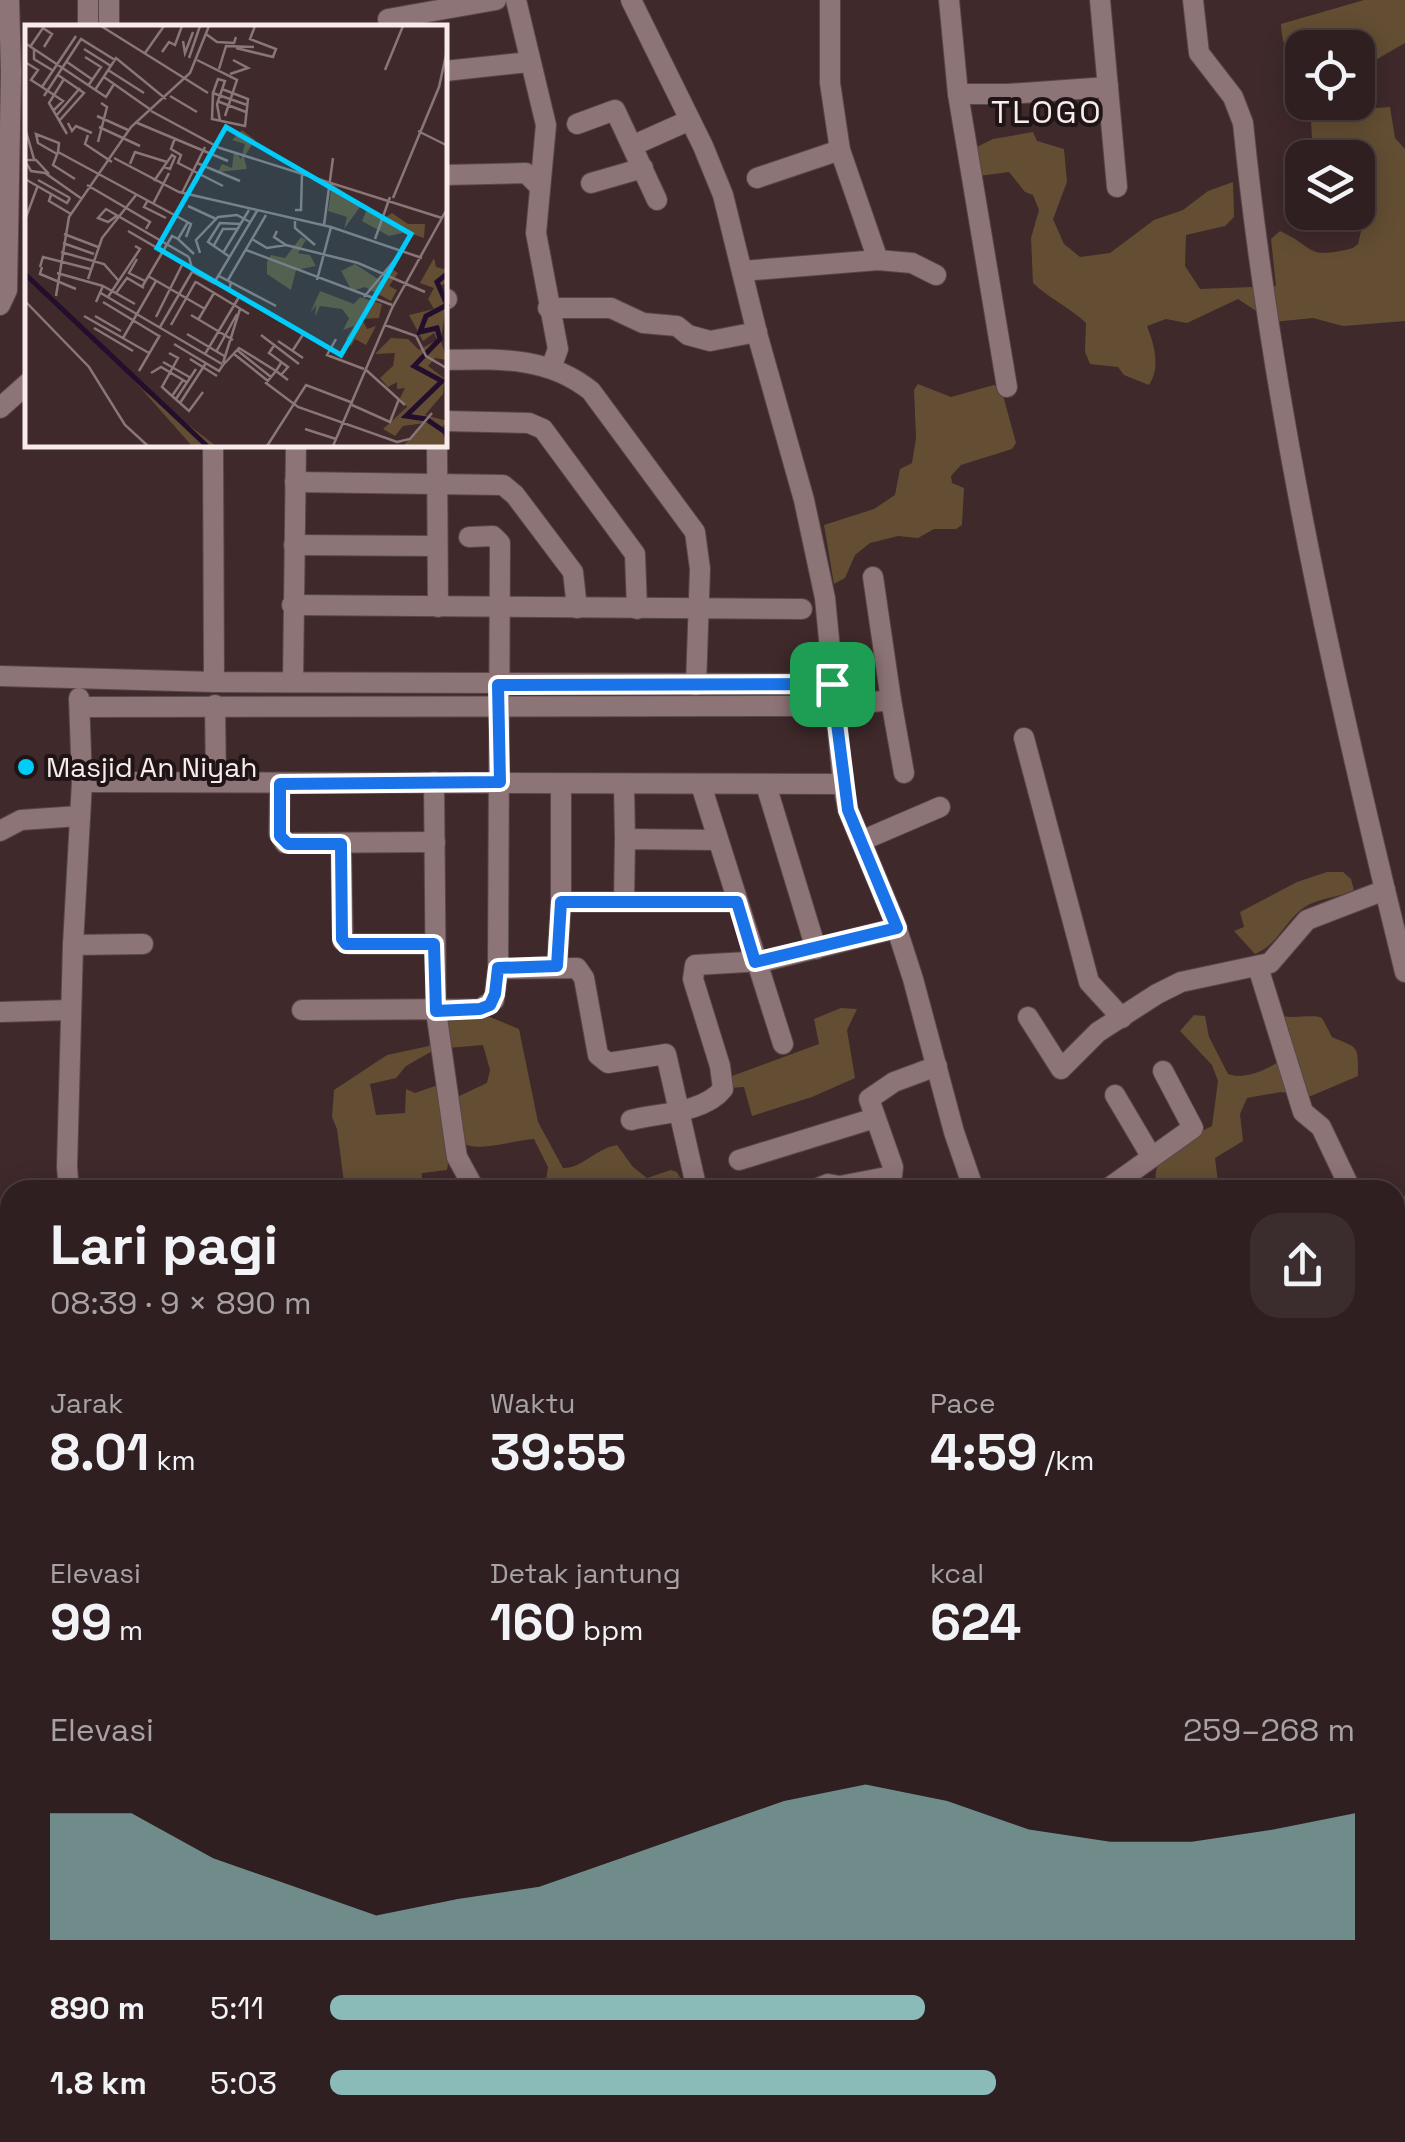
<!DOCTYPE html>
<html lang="id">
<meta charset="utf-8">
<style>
body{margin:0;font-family:"Space Grotesk",sans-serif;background:#3b2c2d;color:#f1f3f6;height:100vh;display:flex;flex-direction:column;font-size:38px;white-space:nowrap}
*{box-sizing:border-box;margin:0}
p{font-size:32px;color:#a7a2a5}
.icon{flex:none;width:55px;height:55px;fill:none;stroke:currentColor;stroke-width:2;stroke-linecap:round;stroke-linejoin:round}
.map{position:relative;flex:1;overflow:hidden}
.details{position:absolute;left:0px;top:1180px;width:1405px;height:962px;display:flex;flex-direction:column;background:#2f1f20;border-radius:30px 30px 0 0;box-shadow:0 5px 25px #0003,0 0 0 2px #4a3d3e}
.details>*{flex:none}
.controls{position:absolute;left:1285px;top:30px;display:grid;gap:20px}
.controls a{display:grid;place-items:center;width:90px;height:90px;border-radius:20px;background:#2f1f20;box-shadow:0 5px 25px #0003,0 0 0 2px #4a3d3e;font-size:50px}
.pin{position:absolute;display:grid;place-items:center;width:85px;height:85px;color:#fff;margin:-42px;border-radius:20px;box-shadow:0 5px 15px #0006}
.round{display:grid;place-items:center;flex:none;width:105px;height:105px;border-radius:30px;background:#3b2c2d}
.head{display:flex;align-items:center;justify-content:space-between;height:170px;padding:0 50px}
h1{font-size:55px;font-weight:700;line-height:75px}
.stats{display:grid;grid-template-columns:repeat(3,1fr);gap:15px;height:170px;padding:10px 50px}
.stats div{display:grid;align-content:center}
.stats b{font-size:50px;font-weight:700}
.stats small{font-size:28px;font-weight:400}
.stats p{font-size:28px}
.chart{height:280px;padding:20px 50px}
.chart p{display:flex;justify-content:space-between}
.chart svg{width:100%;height:180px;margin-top:10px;fill:#8bbbb9;opacity:.7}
ul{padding:0 50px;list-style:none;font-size:32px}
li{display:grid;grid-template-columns:160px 120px 1fr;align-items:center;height:75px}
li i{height:25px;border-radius:12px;background:#8bbbb9}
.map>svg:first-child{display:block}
.green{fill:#634e33}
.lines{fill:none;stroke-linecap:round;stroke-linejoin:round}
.minor-casing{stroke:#584648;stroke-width:22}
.minor{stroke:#8d7476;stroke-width:20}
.route-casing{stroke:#fff;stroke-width:20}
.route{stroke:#1a73e8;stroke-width:12}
.poi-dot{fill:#01cbf9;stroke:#1f1516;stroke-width:4}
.labels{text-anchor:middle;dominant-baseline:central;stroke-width:8;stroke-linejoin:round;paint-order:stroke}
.poi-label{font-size:28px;fill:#f9eaeb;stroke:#1f1516;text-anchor:start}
.quarter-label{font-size:32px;letter-spacing:2.5px;fill:#f9eaeb;stroke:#1f1516}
.inset-river{fill:none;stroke:#230e2d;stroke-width:5}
.inset-road{fill:none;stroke:#897678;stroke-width:2.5}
.view{fill:#01cbf9;fill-opacity:0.15;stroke:#01cbf9;stroke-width:5}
.inset-edge{fill:none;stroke:#f9eaeb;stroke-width:5}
</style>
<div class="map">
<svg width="1405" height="2142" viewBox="0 0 1405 2142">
<rect width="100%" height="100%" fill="#3f292b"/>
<g class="green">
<path d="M1364 0H1405V43L1358 70V48H1302V71C1287 61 1282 42 1281 24Z"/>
<path d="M1390 107 1395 138 1405 149V321L1343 326 1313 318 1273 322 1238 299 1187 323 1166 319 1147 326C1154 344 1161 367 1149 385L1124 375 1118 367 1090 364 1085 352 1086 323C1069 307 1050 299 1033 283L1031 238 1039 210 1033 195 1025 192 1009 172 979 176 975 148 993 139 1033 132 1037 141 1064 149 1067 182 1053 219 1064 244 1080 257 1110 253 1154 220 1183 210 1208 191 1233 182 1234 217 1225 226 1186 235 1185 266 1200 289 1276 286 1271 239 1280 231C1317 248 1305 260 1353 248L1358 244 1365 214 1358 208V158L1313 157 1311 121 1324 112Z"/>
<path d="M918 384 951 397 994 385 1001 388 1016 443 1012 449 961 465 951 476 952 483 964 488 962 525 956 529H934L918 538 898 536 870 543 855 555 845 578 834 584 824 525 874 509 895 495 900 469 912 463 916 438 914 390Z"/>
<path d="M1327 872H1343L1351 879 1354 890C1340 897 1321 898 1308 905 1285 918 1280 944 1255 954L1234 931 1244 927 1240 912 1297 882Z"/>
<path d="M841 1008 857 1009 847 1030 855 1078 812 1097 752 1116 744 1087 730 1088 732 1076 819 1044 814 1019Z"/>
<path d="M1194 1015 1205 1016 1209 1037 1228 1074C1247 1081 1273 1066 1290 1055L1283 1016C1296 1019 1311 1014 1322 1018L1332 1037C1359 1049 1358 1044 1358 1076L1311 1096 1281 1092 1247 1098 1240 1114 1243 1141 1215 1158 1219 1190H1159C1143 1156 1188 1138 1212 1126L1218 1081 1212 1065 1180 1031Z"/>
<path d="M490 1017 519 1029 538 1122 563 1168C581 1169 595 1149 617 1145L633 1167 647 1178 671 1170 677 1172 687 1190H503C513 1179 532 1180 546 1181L548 1167 534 1139C516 1140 477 1152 465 1144L457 1097 487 1083 490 1070 483 1045 436 1049 406 1066 396 1078 370 1084 376 1115 405 1113 406 1089 415 1093 438 1085 449 1158 447 1170 422 1173 421 1190H345L337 1129 332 1117 334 1090 387 1055 429 1046 435 1027 450 1021Z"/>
<path d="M1405 1216V1319C1398 1328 1400 1337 1405 1347V1651C1395 1662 1394 1673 1405 1684V1809L1395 1814V1636L1401 1634 1395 1598V1218Z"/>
<path d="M1395 1820 1400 1856 1405 1857V2142H1402L1401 2087 1395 2086Z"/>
<path d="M197 2133 623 2132 625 2142H477L476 2138H412V2142H193Z"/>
<path d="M714 2133H836V2142H710Z"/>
</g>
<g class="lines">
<defs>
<g id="minor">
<path d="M88 0V28"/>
<path d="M516 0 546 125 536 233 558 349 551 368"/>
<path d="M631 0 703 146 723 195 758 337 804 500 825 598 843 784 848 810 894 920 913 979 954 1132 974 1190"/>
<path d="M830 0V83L840 150 878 260"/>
<path d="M949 0 958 94 1007 387"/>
<path d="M1100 0 1117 187"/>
<path d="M1193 0 1199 53 1233 97 1243 123C1272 411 1336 692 1405 972"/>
<path d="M388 19 496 0"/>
<path d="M109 28V0"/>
<path d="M445 71 529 62"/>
<path d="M958 94H1008L1108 87"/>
<path d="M577 124 615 110 657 200"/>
<path d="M634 145 690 120"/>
<path d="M445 175 526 173 539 186"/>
<path d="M757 178 840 150"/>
<path d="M591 183 643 168"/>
<path d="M742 271 878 260 912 263 936 275"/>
<path d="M445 299H447"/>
<path d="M0 305 7 290 11 72 9 0"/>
<path d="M548 308H611L643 323 677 326 688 335 710 341 757 332"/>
<path d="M445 360C498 359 548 356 591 391L695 532 700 569 696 685"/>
<path d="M0 408 28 383"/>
<path d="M445 421 529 423 543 429 635 554 637 609"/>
<path d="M213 445 214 682"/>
<path d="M437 445 438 607"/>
<path d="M295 482 503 485 515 495 573 572 577 608"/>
<path d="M294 545 436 546"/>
<path d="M873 577 891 700"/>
<path d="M292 605 802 609"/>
<path d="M0 676 214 682 832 684"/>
<path d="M293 681 296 445"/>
<path d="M215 705 216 782"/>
<path d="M81 707 836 706 891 700 904 773"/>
<path d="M1024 738 1089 982 1122 1018"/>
<path d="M82 782 843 784"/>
<path d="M434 782 436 1011 455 1144 457 1157 475 1190"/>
<path d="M280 784 279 833 285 843 435 842"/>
<path d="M624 785 625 839"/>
<path d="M701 785 783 1044"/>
<path d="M766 785 816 949"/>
<path d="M0 831 21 820 79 816"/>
<path d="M861 841 940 807"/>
<path d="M341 844 343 941 350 944H434"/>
<path d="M561 902H737"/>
<path d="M624 902 625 839 717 840"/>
<path d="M73 945 143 944"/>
<path d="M557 966 561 902V785"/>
<path d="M1258 967 1303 1112 1321 1127 1351 1190"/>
<path d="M498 969 577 968 584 978 598 1055 608 1063 666 1054 697 1190"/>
<path d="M302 1010 480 1009 494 1000 498 969 500 543 493 536 469 537"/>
<path d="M0 1012 71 1010"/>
<path d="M1028 1017 1061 1069 1098 1032 1157 994 1181 982 1270 963 1307 920 1385 890"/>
<path d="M1115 1095 1151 1156"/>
<path d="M631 1120C659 1113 704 1113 723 1089L720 1066 693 979 695 965 765 961 897 928"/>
<path d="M739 1160 875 1118"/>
<path d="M69 1190 67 1167 73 945 82 782 79 698"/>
<path d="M813 1190 828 1184 840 1186"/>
<path d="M840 1190V1186L892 1176 893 1167 869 1099 894 1082 937 1066"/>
<path d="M1106 1190 1193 1128 1163 1071"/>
<path d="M1395 1209 1405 1207"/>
<path d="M0 1271 10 1269"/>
<path d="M1395 1520 1405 1518"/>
<path d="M0 1709 10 1831"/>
<path d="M1395 1830 1405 1828"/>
<path d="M0 2012 10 2013"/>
<path d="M636 2132 638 2142"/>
<path d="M1096 2132 1157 2142"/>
<path d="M1225 2132 1227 2142"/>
<path d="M931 2142V2132"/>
</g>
</defs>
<use href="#minor" class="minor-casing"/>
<use href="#minor" class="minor"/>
</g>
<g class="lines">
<defs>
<path id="route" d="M832 684 848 810 897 928 755 962 737 902H561L557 966 498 968 495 994 490 1005 480 1009 436 1011 434 944H346L342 939 341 844H288L280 836V784L500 782 498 685Z"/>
</defs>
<use href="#route" class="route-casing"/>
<use href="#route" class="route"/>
</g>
<circle class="poi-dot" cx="26" cy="767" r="10"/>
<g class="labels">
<g class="poi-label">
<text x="46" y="767">Masjid An Niyah</text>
</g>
<g class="quarter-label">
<text x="1047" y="112">TLOGO</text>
</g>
</g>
<g transform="translate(25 25)">
<rect width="422" height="422" fill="#3f292b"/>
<path d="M217 105 230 115 219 132 222 144 193 147 197 139 207 143 209 126 216 134 220 119 207 115ZM307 159 358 194 367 188 383 199H400L399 213 381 207 364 211 337 196 342 184 335 182 319 204 322 192 303 186ZM276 212 281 215 273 228 285 230 291 241 271 245 266 265 242 249V237L246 230 260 233ZM409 233 411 242 422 245V258L414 261 422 271 416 316 422 335 410 333 403 341 419 353 418 369 400 390 422 396 416 404 422 420 378 421 400 398 378 401 370 411 358 404 382 382 375 373 380 363 372 364V357L363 362 355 353 368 341 370 328 350 329 366 313 383 314 394 325 412 315 409 308 398 316 384 290 409 284 403 274 409 263 395 258ZM330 239 359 258 365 243 373 248 364 261 372 265 366 276 340 262 327 266 316 246ZM295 266 329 279 335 272 357 279 354 293 337 294 342 304 351 301 341 320 330 314 326 321 321 314 329 301 318 305 324 293 317 284 295 281 290 292 291 280 285 288ZM98 343 118 365 191 421H167Z" fill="#634e33"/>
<path class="inset-river" d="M423 248 412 257 422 280 401 291 395 307 412 303 415 314 389 341 417 356 381 391 401 394 423 409M0 249 182 421"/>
<path class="inset-road" d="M76 1 183 68M181 9 192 17 209 18 211 12M158 16 160 28 168 7M0 18 81 72 89 59M5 22 18 3 27 9 19 22M211 23 248 32 251 24 225 14 230 1M9 24V34L27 45M59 24 86 41M137 27 144 17 150 20 157 1M120 28 139 1M60 32 76 42 63 61M164 33 175 1M172 35 212 55 200 91M0 37 13 45 6 55 17 62M42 37 68 55M194 44 201 21 229 22M83 45 119 68M360 45 378 1M205 49 223 43 208 35M33 50 59 68 34 96M79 52 126 85M39 54 24 78 42 109M197 64 223 74 220 101 187 94 188 68 222 80M70 65 91 33 141 74M188 68 193 54 200 56 192 79 195 96M19 71 56 14 90 35M145 71 172 87M192 76 221 87M28 86 38 76 17 62 51 11M126 86 195 123 417 193M31 91 55 63M72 91 103 105M110 97 203 136M43 98 47 106 51 101 67 108M74 102 115 121M0 103 9 134M393 106 423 121M63 110 60 119 87 137M150 113 146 124 156 130 153 138 198 161M73 117 82 82 76 78M33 127 166 199 161 212M32 129 13 118 11 109 34 118 33 127 28 140 50 154M89 133 154 167 306 202 397 233M0 135H11L24 149M0 136 6 146 20 148 57 174M172 138 215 156M105 139 110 127 142 137M0 154 42 178 45 173M13 155 45 173M129 156 147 130 150 132 145 144 139 142M62 160 125 197 121 204M157 168 180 122M26 170 24 176 46 189M368 173 414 62 423 21M123 175 119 182 141 193M128 179 144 148M163 181 191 194M270 185H276L277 148M93 190 83 197 73 193 81 184 164 232M0 195 13 160M270 196V203L290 220M163 197 153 214 169 229M299 200 308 133M103 206 158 238 131 292M252 206 249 212 261 220 333 238 400 267M39 209 73 222M227 214 242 223 261 220M350 214 365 172M38 218 69 229M188 222 198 204H213M221 225 367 280M36 227 79 239 93 255M175 228 171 215 193 192 212 190 225 197M198 228 224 185M164 232 168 247 189 258 232 186M205 232 183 217 195 198 216 199M112 234 104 248 120 256M15 242 18 232 65 244M17 242 15 249 51 264M32 248 78 261M123 251 180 284M194 251 251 281M63 254 77 213 111 170M203 255 241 190M292 255 306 202M171 257 224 289M206 257 204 266 241 286M117 262 147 211 153 214M74 267 197 339M91 268 102 253 119 263M31 271 44 192 106 102 165 48 184 1M83 272 115 224 110 221M339 272 378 225M0 276 64 342 100 400 123 421M71 277 78 261 110 279M78 277 134 311M166 290 208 315M59 291 124 328M70 291 96 306M173 295 189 268M146 300 171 256M360 300 391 311 401 331 423 344M135 302 167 247M69 303 108 326M162 309 201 332M236 310 274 339M98 313 131 256M311 314 302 330 339 344M253 316 278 333M149 319 194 346 198 340M250 319 244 328 263 342 256 350M212 325 246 352M268 325 279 308 291 314M191 327 212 289M144 328 153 333 137 362 147 371M180 329 214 272M209 329 243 356M165 334 192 351M138 337 166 353M198 338 215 284M198 340 214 323 251 346 256 338M340 344 380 380M114 346 135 310M126 348 136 342 163 358M158 355 147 371 164 386 178 367M263 355 251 346 241 358 273 382 372 417 385 414 407 388M151 374 171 344M155 378 181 338M327 380 365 397 374 374M280 404 311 414M242 421 281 360 328 378M308 421 367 283 423 182"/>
<path class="view" d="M201 102 386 209 316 330 132 223Z"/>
<rect width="422" height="422" class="inset-edge"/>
</g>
</svg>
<div class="controls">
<a><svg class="icon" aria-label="locate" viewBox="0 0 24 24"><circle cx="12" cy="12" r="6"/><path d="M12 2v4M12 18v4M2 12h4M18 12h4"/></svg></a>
<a><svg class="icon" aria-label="layers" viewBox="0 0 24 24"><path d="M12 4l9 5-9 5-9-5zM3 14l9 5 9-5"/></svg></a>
</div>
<div class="pin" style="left:832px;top:684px;background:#1e9e55"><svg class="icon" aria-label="arrive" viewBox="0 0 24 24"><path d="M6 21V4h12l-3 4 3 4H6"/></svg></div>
<section class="details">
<div class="head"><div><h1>Lari pagi</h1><p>08:39 · 9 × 890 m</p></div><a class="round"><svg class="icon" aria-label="share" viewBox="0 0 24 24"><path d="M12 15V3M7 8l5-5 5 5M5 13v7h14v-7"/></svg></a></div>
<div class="stats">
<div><p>Jarak</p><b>8.01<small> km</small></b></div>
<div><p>Waktu</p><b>39:55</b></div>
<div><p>Pace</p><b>4:59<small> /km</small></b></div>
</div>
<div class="stats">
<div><p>Elevasi</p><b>99<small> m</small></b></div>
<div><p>Detak jantung</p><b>160<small> bpm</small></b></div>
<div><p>kcal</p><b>624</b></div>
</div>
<div class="chart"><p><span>Elevasi</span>259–268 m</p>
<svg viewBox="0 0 160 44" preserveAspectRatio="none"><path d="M0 44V13L10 13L20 24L30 31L40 38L50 34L60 31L70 24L80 17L90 10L100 6L110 10L120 17L130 20L140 20L150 17L160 13V44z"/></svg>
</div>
<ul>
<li><b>890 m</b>5:11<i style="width:58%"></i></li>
<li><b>1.8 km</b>5:03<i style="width:65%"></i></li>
</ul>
</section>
</div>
